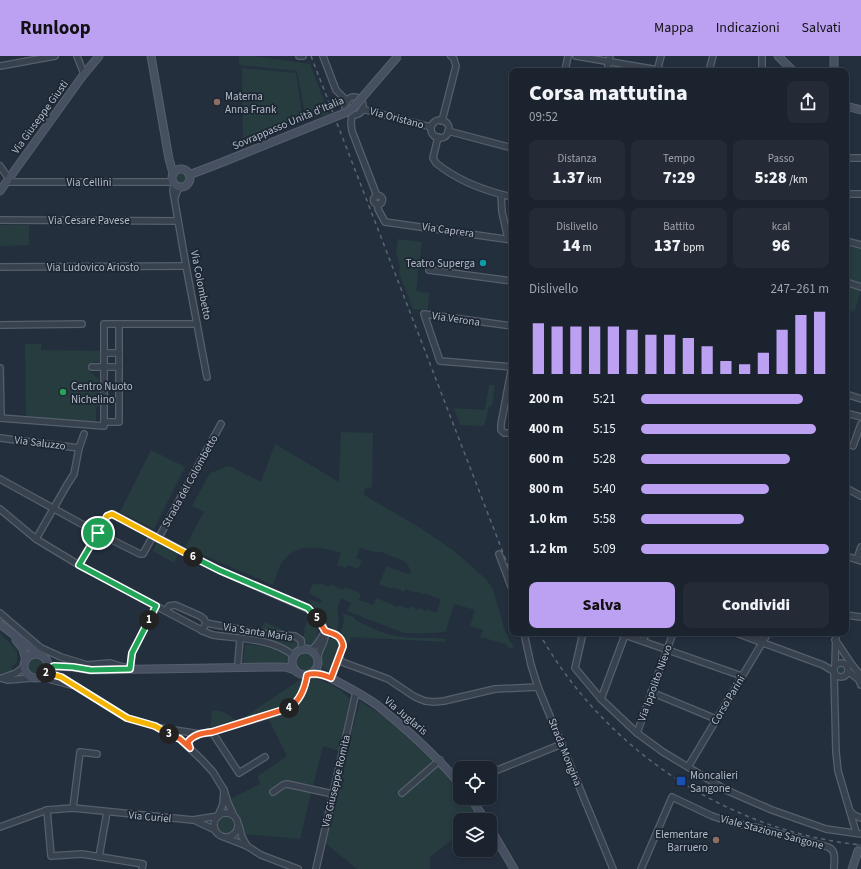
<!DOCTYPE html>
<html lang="it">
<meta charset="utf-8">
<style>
body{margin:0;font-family:"Source Sans 3",sans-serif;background:#242b36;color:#f1f3f6;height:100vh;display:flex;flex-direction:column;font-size:15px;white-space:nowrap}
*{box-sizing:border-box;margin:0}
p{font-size:13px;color:#a0a4aa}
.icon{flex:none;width:22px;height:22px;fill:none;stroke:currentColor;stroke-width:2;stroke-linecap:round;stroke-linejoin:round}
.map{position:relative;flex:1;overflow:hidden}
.details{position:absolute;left:509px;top:12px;width:340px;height:568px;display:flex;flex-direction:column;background:#1b232e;border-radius:8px;box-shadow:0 2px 6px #0003,0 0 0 1px #39404a}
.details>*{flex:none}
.buttons{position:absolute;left:453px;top:705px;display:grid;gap:8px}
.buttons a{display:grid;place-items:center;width:44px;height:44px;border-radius:8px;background:#1b232e;box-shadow:0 2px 6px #0003,0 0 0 1px #39404a;font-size:20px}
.pin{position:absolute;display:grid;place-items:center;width:34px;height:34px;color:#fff;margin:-17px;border:2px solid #fff;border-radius:50%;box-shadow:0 1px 4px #0007}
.km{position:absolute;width:20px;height:20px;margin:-10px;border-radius:50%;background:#222;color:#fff;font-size:11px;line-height:20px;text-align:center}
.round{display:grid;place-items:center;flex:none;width:42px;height:42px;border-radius:8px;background:#242b36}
.summary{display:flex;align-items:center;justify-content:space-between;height:68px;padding:0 20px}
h1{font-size:22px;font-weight:800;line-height:30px}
.figures{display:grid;grid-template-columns:repeat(3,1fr);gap:6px;height:68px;padding:4px 20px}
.figures div{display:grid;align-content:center;border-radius:8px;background:#242b36;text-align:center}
.figures b{font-size:17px;font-weight:800}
.figures small{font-size:11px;font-weight:400}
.figures p{font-size:11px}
.chart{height:112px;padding:8px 20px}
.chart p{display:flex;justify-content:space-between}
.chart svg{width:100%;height:72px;margin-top:4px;stroke:#bca0f2;stroke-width:6}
.primary-button{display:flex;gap:8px;margin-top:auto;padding:8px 20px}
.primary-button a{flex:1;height:46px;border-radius:8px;background:#bca0f2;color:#111;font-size:16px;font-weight:800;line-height:46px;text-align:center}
.primary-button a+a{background:#242b36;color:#f1f3f6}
ul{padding:0 20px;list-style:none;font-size:13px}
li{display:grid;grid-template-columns:64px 48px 1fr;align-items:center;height:30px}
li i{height:10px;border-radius:5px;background:#bca0f2}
header{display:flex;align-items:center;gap:24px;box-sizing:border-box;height:56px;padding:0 20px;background:#bca0f2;color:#111}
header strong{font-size:19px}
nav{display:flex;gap:22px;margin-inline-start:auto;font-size:14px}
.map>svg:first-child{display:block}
.green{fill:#263c3f}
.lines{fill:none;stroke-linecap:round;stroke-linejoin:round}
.secondary-tunnel{stroke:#3a4453;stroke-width:7;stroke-dasharray:7 3.5;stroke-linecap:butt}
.street-casing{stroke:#565f6c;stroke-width:8}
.secondary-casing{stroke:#565f6c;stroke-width:9}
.street{stroke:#38414e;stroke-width:5.5}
.secondary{stroke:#465061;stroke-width:7}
.rail{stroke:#5a6575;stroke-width:1.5;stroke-dasharray:4 4;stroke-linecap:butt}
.secondary-bridge-casing{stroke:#565f6c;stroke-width:9;stroke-linecap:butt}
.secondary-bridge{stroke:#465061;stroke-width:7}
.split-1-casing{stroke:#fff;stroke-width:8}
.split-2-casing{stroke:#fff;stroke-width:8}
.split-3-casing{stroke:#fff;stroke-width:8}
.split-4-casing{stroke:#fff;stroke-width:8}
.split-5-casing{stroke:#fff;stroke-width:8}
.split-6-casing{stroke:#fff;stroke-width:8}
.split-7-casing{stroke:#fff;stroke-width:8}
.split-1{stroke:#22a559;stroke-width:5}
.split-2{stroke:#22a559;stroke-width:5}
.split-3{stroke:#f5b400;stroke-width:5}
.split-4{stroke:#f0652b;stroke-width:5}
.split-5{stroke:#f0652b;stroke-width:5}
.split-6{stroke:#22a559;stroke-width:5}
.split-7{stroke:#f5b400;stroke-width:5}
.education-dot{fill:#8d6e63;stroke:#1d2633;stroke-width:1.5}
.culture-dot{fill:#0f9aa8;stroke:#1d2633;stroke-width:1.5}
.leisure-dot{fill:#2e9e5b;stroke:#1d2633;stroke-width:1.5}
.transit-dot{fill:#1a4fb4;stroke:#1d2633;stroke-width:1.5}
.labels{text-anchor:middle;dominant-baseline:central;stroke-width:3.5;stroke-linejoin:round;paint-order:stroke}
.poi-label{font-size:11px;fill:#b4bcc9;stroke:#1d2633;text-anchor:start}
.street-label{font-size:11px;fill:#b4bcc9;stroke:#1d2633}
</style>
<header>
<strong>Runloop</strong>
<nav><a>Mappa</a><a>Indicazioni</a><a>Salvati</a></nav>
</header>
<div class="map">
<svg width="861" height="813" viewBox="0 0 861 813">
<rect width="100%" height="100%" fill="#242f3e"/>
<g class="green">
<path d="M239 0H252L310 8 329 58 306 63 297 15 239 9Z"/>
<path d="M242 12 296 17 303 64 243 85Z"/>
<circle cx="181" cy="122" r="5"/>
<path d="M0 169H29V189L0 190Z"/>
<path d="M398 183 422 186 416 235 429 237 428 254 413 253 399 217 400 209 398 204 396 196Z"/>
<path d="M846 187 861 191V228L846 223Z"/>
<path d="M846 229 861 234 854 256 846 254Z"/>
<path d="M25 288H41V294L102 295V306H93L89 311V315L99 323 100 349 96 352V368L26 363Z"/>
<path d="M489 329H495L492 350H489L484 370 460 369 454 352 485 354Z"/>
<path d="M341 376 373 377 372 431 365 433 364 439 422 473 454 495 487 524 493 534 505 575 513 590V593L507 591 506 588 480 581 483 574 470 570 475 554 454 548 446 575C441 578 411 577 404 577L347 555 351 547 341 542C334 556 341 562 337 575 323 568 318 552 307 543L321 547 322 544 309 537 313 527 318 529 320 527 329 531 331 528 343 534 345 531 361 538 359 544 373 549 376 542 398 551 399 549 409 553 410 550 418 554 419 552 426 555 427 553 436 557 441 544 425 537 424 539 416 535 415 537 405 533 404 536 393 531 392 533 379 528 387 510 402 516 409 518 411 515 406 506 381 496H375L360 492 356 502 362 504 358 513 348 509 346 512 337 509 341 497C321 491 297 486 283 505 278 512 276 522 273 529L185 491 204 456 192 450 210 417 229 410 261 426 275 388 339 426Z"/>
<path d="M151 394 185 411 154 473 120 456Z"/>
<path d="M157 485 179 496 174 507 153 495Z"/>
<path d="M343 557 355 562V564C368 570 381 577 396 580 412 583 429 581 446 583L445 586 351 581 349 588 341 576 344 566Z"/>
<path d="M309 560C321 574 319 574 313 590L306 589 303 582 305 575 304 573Z"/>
<path d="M264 566 292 578 261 575Z"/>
<path d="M0 577 17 595V606L12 611V616L6 618H0Z"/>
<path d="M256 579 296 584 298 591 293 594 255 584Z"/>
<path d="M331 583 338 584 340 591 330 616 323 612C319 603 323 593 328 584Z"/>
<path d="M245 588 272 591 288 598 289 602 284 606 243 608Z"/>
<circle cx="305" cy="606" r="9"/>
<circle cx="36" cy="610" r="8"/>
<circle cx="841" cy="614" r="5.5"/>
<path d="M307 619C322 625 341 631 350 643L339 695 323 690 300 783 241 778 227 745 260 728 258 720 287 700 268 662 210 676 212 655C223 654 229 659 237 666Z"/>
<path d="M360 645 417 682 460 723V742H473L482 759 476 764H460V777L430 801V813H357L323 785Z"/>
<circle cx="226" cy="769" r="8"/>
</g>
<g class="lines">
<path class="secondary-tunnel" d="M858 795 861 786"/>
<defs>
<g id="street">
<path d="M77 0 84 18"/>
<path d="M299 0H303"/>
<path d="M323 0 336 34 347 45"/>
<path d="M576 0 664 15"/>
<path d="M0 10 55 0"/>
<path d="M565 15 568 0"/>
<path d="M607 15 610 0"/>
<path d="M657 15 661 0"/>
<path d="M709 15 713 0"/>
<path d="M762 15V0"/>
<circle cx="354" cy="50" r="9"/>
<path d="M362 53 431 71"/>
<path d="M352 59 351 67 352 75 377 140"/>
<circle cx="440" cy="73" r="9"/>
<path d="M442 65 456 10 454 3 451 0"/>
<path d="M448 75 512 92"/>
<path d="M438 81 433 102 436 107C458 125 485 135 512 141"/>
<path d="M846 102H861"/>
<path d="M0 110 9 123"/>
<path d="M7 126H172"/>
<path d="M174 128 173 135 186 210 207 321"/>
<path d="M846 138H861"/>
<path d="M501 139 502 156 508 183"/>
<circle cx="378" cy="144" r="4.5"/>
<path d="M175 141 178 133 181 131"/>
<path d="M378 148V153L385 166 512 184"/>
<path d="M0 164 178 165"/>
<path d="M846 185 861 189"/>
<path d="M0 211 186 210"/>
<path d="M429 214 512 225"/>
<path d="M846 226 861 231"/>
<rect x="104" y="268" width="15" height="98"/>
<path d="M119 268H197"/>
<path d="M0 269 82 268"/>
<path d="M512 270 424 258 440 305 512 311"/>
<path d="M104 297H119"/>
<path d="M512 310 501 368V374L504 377H512"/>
<path d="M92 311H119"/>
<path d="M0 312 1 362"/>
<path d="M846 338 861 343"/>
<path d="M846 357 861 361"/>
<path d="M0 362 104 370V366"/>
<path d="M0 382 79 392"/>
<path d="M853 390 861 368"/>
<path d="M0 423 98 477 140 498H143L153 480"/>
<path d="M846 432 861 440"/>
<path d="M0 453 36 483 79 509 205 576 213 579C240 583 273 582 294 600"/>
<path d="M36 483 67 429 74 418 79 392 84 378"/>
<path d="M158 483 221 368"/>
<path d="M499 498 512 533"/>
<path d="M846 500 861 505"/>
<path d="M857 503 861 491"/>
<path d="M79 509 107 460 112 458 115 459 219 514 308 553C316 558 327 571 325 581 324 589 318 594 318 602"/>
<path d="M166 555 169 550 175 549 200 560 204 563 206 567"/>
<path d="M0 557 41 592 61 601 87 609 110 607 130 613 132 597 156 550"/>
<path d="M846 559 861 561"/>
<path d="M202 575 206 567 260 577 295 580 301 584 302 594"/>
<path d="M325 575C335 578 342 580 343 590L331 622"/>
<path d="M524 577 531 609 538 631 613 813"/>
<path d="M583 577 575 612 601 643 637 677 663 696 726 734 772 754 826 773 861 778"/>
<path d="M619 577 742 620"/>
<path d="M736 577 823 609 833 615"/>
<path d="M750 577 757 580 762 586"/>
<path d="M835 584C844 595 850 609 861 619V629"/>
<path d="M643 585 646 577"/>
<path d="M311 594C318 590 320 582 325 576"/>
<path d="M339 602 342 606 388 623 415 641 425 645 434 646 444 645 495 633 538 631"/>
<path d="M238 606 240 583"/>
<circle cx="841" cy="614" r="7"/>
<path d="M835 608 836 577"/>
<path d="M848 615 859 624 860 627"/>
<path d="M46 617 61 621 127 662 155 670 180 683 202 704 213 716 224 734 228 747 233 758"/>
<path d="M834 617 836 696 838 715 856 776"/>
<path d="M5 621 16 617 24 611"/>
<path d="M41 621 71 629"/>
<path d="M0 622 8 624 32 622"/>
<path d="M651 636 716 663"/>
<path d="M601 643 625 579"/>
<path d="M161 672 200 678 191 682 189 686 190 692"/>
<path d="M212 676 239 717 265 701"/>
<path d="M637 677 673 577"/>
<path d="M200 678 212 676 288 653C301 644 304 634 307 619"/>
<path d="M688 711 768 577"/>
<path d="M490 717 562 688"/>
<path d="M273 736 283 729 287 728 333 738"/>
<path d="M402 737 440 704"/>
<path d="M73 752 80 696 97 698"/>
<path d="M47 754 51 800 82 798 143 808 142 813"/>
<path d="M850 755 854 759 861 762"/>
<circle cx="226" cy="769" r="12"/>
<path d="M194 764 215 774"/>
<path d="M239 770 242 781 247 790"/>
<path d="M0 771 47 754 73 752 193 764 218 760 223 748 224 734"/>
<path d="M224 781 247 790 261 799 298 813"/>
<path d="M99 801 107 756"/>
<path d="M316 813 356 636"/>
<path d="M641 813 672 741 712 760 733 767 755 771 828 791C837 795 834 804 834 813"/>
</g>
<g id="secondary">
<path d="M151 0 169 103 173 117"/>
<path d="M778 0 793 15"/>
<path d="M834 15V0"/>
<path d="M846 50 861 54"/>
<circle cx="181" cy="122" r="9"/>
<path d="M189 119 223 106"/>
<path d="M0 135 84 18 99 0"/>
<path d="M0 568 40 599"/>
<path d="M16 584 23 593 26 604"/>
<circle cx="305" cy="606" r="13"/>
<circle cx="36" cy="610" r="12"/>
<path d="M47 614C60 607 77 612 91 614L272 611H285L295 614"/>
<path d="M311 618H320L329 621C345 630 362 638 377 649 407 673 435 699 460 728"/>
<path d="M471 742 485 764"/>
<path d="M490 772 514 813"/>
<path d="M852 813 858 795"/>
</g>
</defs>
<use href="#street" class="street-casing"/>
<use href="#secondary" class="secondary-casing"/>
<use href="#street" class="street"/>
<use href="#secondary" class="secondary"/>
<g class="rail">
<path d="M311 0 512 520"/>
<path d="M539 577C605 694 727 775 861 789"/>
</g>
<defs>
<path id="secondary-bridge" d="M223 106 347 56 354 51 398 0"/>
</defs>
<use href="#secondary-bridge" class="secondary-bridge-casing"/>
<use href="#secondary-bridge" class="secondary-bridge"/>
</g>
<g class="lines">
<defs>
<path id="split-1" d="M98 477 79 509 156 550 149 564"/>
<path id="split-2" d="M46 617 47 614 54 610 73 611 91 614 130 613 132 597 149 564"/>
<path id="split-3" d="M46 617 61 621 127 662 155 670 169 678"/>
<path id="split-4" d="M169 678 180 683 190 692 188 686C194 678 203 677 212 676L289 652"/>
<path id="split-5" d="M289 652C301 644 305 632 307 619 315 616 324 619 331 622L343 590C342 580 335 578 325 575L317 562"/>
<path id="split-6" d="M193 501 219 514 308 552 317 562"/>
<path id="split-7" d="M98 477 107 460 112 458 193 501"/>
</defs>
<use href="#split-1" class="split-1-casing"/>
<use href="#split-2" class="split-2-casing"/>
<use href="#split-3" class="split-3-casing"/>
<use href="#split-4" class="split-4-casing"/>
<use href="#split-5" class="split-5-casing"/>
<use href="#split-6" class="split-6-casing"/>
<use href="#split-7" class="split-7-casing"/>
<use href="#split-1" class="split-1"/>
<use href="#split-2" class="split-2"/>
<use href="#split-3" class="split-3"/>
<use href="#split-4" class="split-4"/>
<use href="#split-5" class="split-5"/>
<use href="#split-6" class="split-6"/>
<use href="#split-7" class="split-7"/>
</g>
<g class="education-dot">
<circle cx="217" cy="46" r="4"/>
<circle cx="716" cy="784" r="4"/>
</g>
<circle class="culture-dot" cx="483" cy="207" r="4"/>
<circle class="leisure-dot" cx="63" cy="336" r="4"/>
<rect class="transit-dot" x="676" y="720" width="10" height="10" rx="2"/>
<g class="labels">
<g class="poi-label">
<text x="225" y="40">Materna<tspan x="225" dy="13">Anna Frank</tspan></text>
<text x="475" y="207" text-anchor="end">Teatro Superga</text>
<text x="71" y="330">Centro Nuoto<tspan x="71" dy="13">Nichelino</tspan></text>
<text x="690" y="719">Moncalieri<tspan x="690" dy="13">Sangone</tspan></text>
<text x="708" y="778" text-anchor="end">Elementare<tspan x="708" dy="13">Barruero</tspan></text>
</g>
<g class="street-label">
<text transform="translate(40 61) rotate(-54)">Via Giuseppe Giusti</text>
<text transform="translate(397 62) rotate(15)">Via Oristano</text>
<text transform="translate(288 67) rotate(-23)">Sovrappasso Unità d'Italia</text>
<text x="89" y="126">Via Cellini</text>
<text x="89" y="164">Via Cesare Pavese</text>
<text transform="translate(448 174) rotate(8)">Via Caprera</text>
<text x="93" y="211">Via Ludovico Ariosto</text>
<text transform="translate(201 229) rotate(79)">Via Colombetto</text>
<text transform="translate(456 263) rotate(8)">Via Verona</text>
<text transform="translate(40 387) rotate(7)">Via Saluzzo</text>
<text transform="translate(190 425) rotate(-61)">Strada del Colombetto</text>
<text transform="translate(258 576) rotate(9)">Via Santa Maria</text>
<text transform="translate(655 627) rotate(-70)">Via Ippolito Nievo</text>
<text transform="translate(728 644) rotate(-59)">Corso Parini</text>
<text transform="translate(406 660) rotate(40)">Via Juglaris</text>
<text transform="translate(565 696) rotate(68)">Strada Mongina</text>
<text transform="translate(336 725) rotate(-77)">Via Giuseppe Romita</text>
<text transform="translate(150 761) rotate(5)">Via Curiel</text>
<text transform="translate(772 776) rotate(15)">Viale Stazione Sangone</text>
</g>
</g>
</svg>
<div class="buttons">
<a><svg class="icon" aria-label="locate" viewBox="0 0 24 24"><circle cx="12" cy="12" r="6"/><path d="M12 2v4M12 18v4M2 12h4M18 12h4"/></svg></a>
<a><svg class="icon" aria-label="layers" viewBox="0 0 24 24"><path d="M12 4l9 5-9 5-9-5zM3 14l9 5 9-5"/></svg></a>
</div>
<div class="pin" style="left:98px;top:477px;background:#1e9e55"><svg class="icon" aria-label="arrive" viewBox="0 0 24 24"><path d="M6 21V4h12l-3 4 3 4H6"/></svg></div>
<b class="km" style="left:149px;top:564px">1</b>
<b class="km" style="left:46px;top:617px">2</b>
<b class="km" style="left:169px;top:678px">3</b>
<b class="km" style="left:289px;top:652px">4</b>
<b class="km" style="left:317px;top:562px">5</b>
<b class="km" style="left:193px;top:501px">6</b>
<section class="details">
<div class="summary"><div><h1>Corsa mattutina</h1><p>09:52</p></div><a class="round"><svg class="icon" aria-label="share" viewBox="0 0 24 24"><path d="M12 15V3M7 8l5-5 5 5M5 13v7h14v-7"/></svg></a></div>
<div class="figures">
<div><p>Distanza</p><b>1.37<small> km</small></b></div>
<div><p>Tempo</p><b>7:29</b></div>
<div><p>Passo</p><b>5:28<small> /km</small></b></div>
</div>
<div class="figures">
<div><p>Dislivello</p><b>14<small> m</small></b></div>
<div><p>Battito</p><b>137<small> bpm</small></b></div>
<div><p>kcal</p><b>96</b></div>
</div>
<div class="chart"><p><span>Dislivello</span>247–261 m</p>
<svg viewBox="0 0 160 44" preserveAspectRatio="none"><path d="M5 44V13M15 44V15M25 44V15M35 44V15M45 44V15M55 44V17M65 44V20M75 44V20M85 44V22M95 44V27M105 44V36M115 44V38M125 44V31M135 44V17M145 44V8M155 44V6"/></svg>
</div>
<ul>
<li><b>200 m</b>5:21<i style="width:86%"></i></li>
<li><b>400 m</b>5:15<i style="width:93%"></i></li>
<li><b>600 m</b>5:28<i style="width:79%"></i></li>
<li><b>800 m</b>5:40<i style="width:68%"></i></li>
<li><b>1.0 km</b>5:58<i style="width:55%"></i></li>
<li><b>1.2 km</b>5:09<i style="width:100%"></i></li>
</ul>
<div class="primary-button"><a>Salva</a><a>Condividi</a></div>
</section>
</div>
